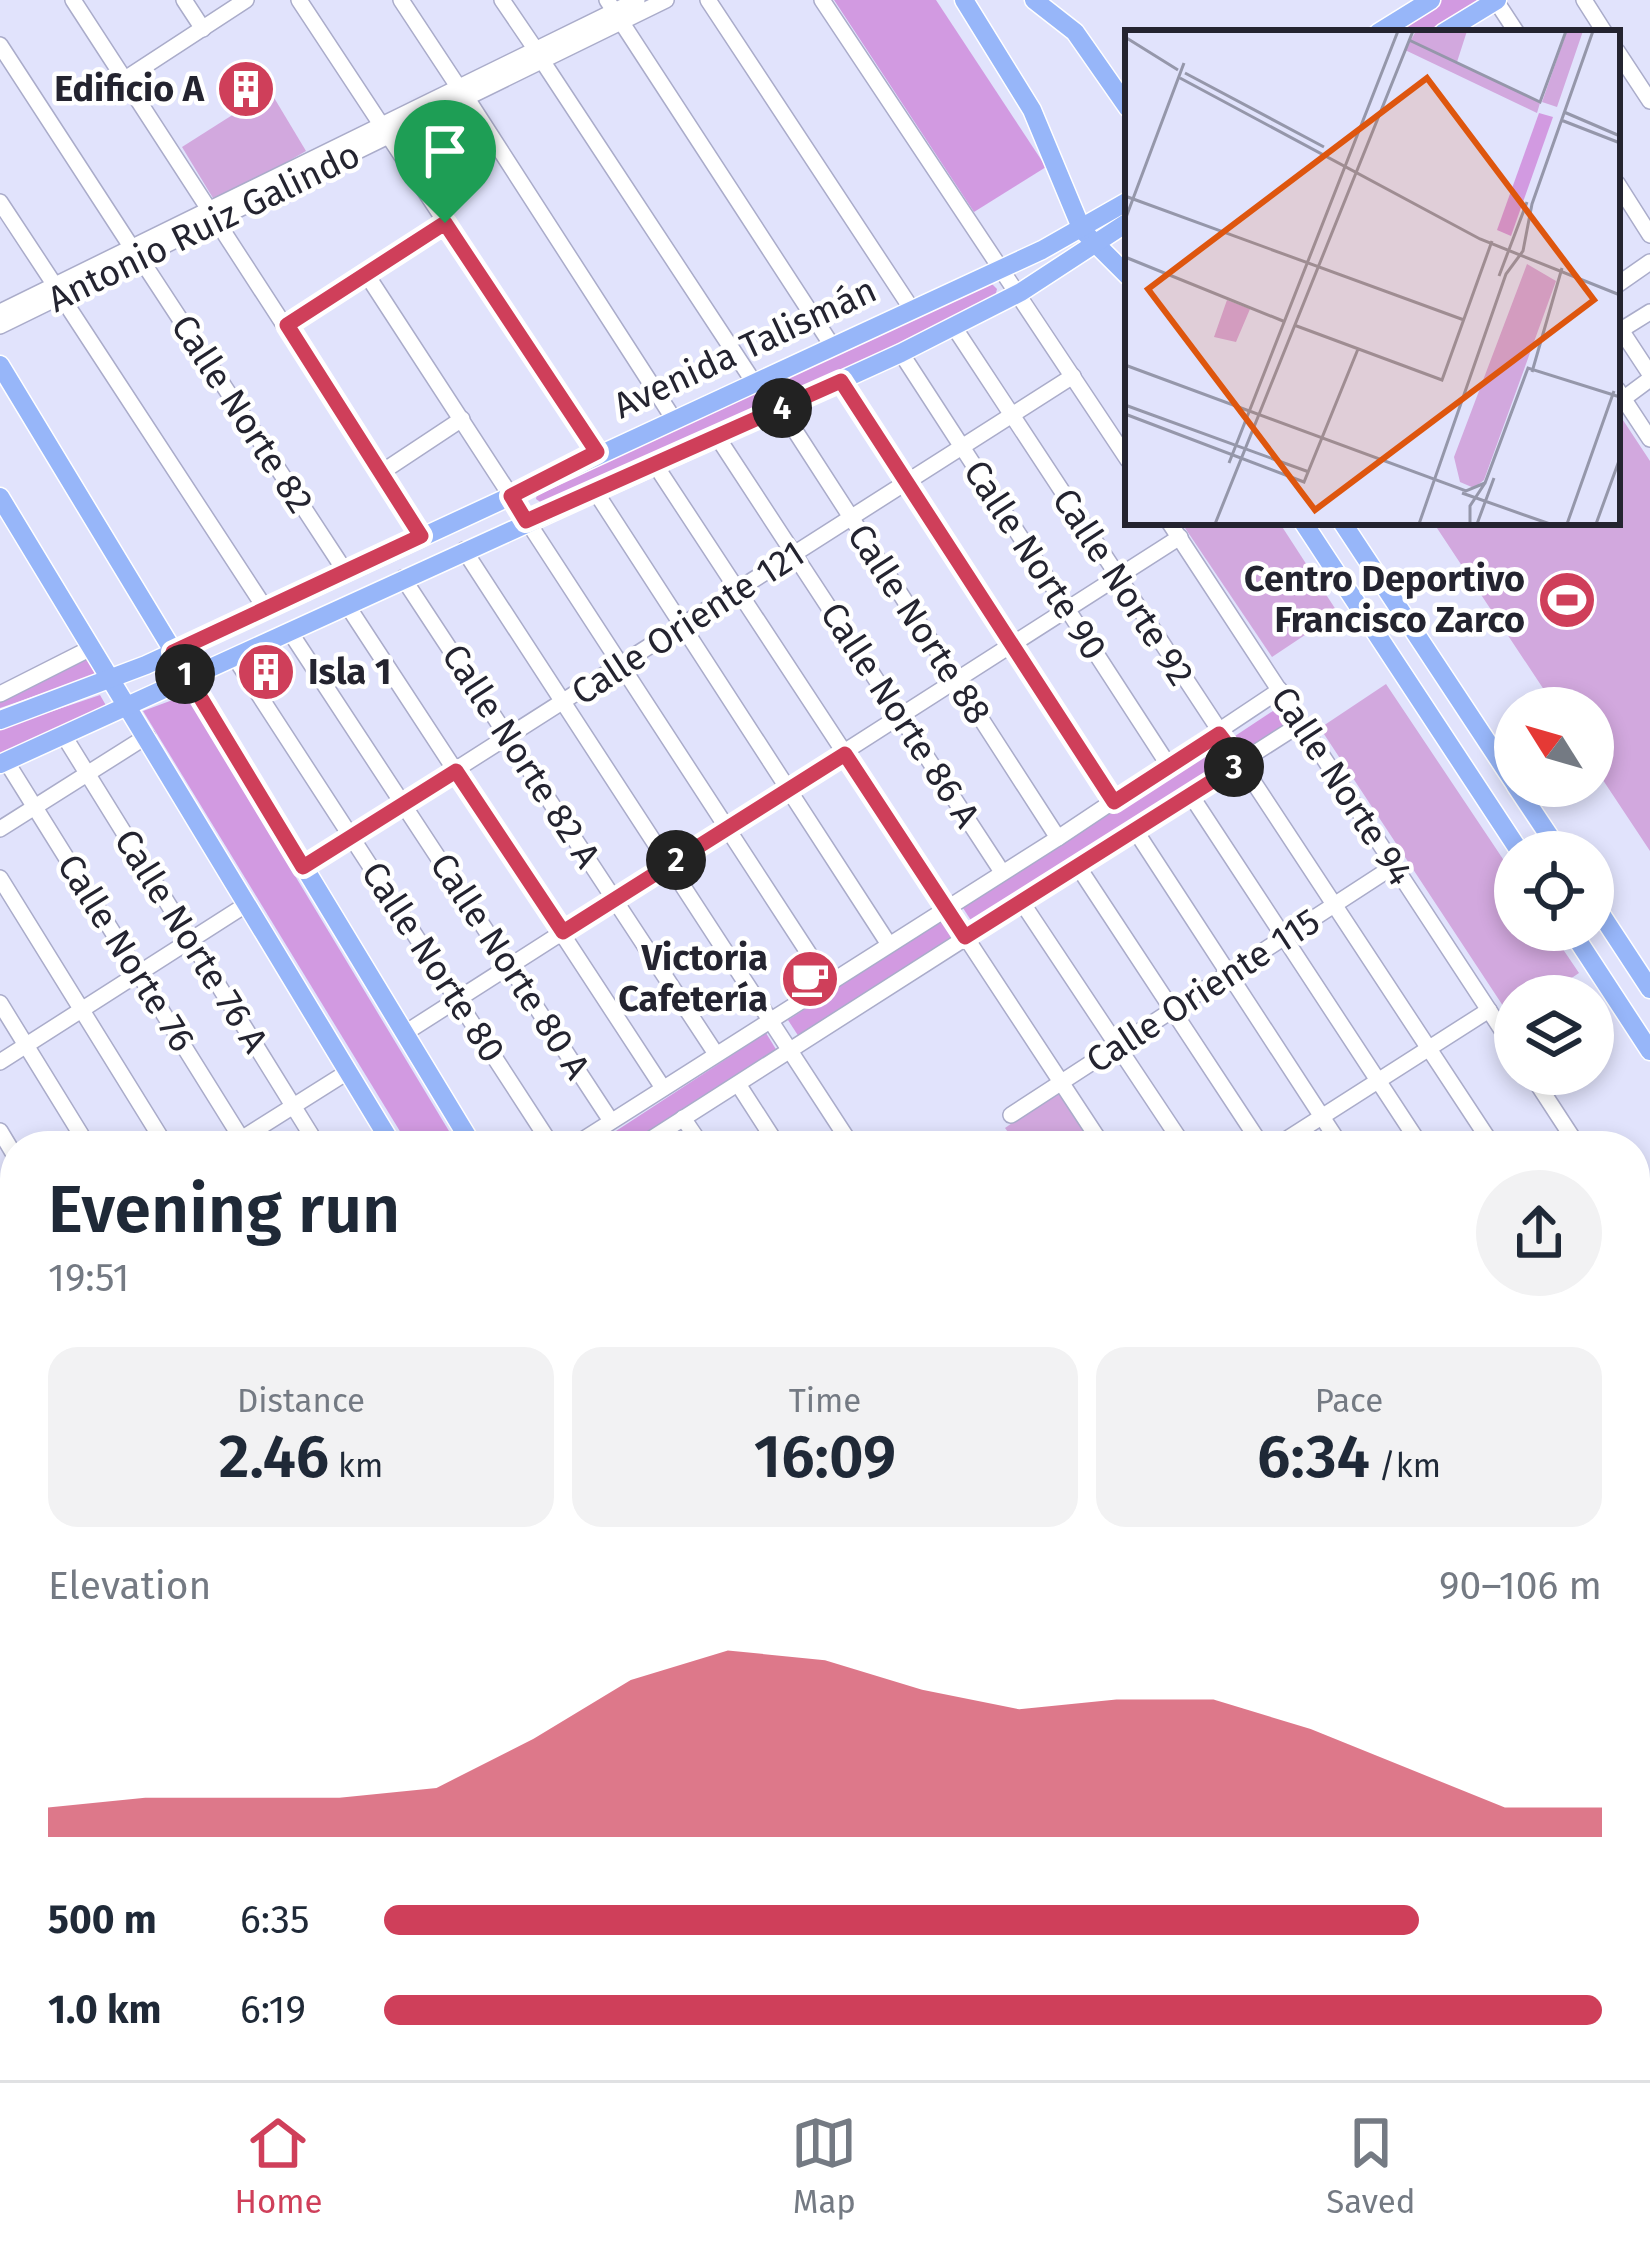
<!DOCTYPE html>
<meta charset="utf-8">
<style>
body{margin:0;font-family:"Fira Sans",sans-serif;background:#f2f2f3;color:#1f2937;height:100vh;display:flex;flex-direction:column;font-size:45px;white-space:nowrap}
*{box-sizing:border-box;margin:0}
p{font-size:39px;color:#747a83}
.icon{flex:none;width:66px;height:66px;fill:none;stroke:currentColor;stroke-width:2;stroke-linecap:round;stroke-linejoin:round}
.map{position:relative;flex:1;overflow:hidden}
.panel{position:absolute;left:0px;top:1131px;width:1650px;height:951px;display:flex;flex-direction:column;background:#fff;border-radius:48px 48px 0 0;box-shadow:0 6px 18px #0003}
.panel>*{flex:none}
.needle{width:78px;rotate:307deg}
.tools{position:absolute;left:1494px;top:687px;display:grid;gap:24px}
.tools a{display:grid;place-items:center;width:120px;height:120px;border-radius:50%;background:#fff;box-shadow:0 6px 18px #0003;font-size:60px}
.pin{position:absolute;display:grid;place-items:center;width:102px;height:102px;color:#fff;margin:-123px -51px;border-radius:50% 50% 50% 0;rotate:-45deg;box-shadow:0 0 12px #0007}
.pin .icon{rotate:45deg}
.km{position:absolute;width:60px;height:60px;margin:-30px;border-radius:50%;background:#222;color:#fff;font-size:33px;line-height:60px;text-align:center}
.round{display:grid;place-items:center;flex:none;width:126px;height:126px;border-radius:63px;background:#f2f2f3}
.headline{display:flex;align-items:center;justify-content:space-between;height:204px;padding:0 48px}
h1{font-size:66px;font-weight:600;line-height:90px}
.metrics{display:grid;grid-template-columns:repeat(3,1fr);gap:18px;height:204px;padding:12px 48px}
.metrics div{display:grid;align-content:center;border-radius:30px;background:#f2f2f3;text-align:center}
.metrics b{font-size:60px;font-weight:600}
.metrics small{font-size:33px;font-weight:400}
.metrics p{font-size:33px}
.chart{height:336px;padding:24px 48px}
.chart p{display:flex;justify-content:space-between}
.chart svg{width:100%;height:216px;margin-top:12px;fill:#cf3f5a;opacity:.7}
ul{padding:0 48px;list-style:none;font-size:39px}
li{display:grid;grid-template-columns:192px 144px 1fr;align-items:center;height:90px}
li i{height:30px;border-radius:15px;background:#cf3f5a}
.menu{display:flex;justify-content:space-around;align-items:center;height:168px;border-top:3px solid #e0e1e3;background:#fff;font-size:33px;color:#747a83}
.menu a{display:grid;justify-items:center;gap:6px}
.menu .current{color:#cf3f5a}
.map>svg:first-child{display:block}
.green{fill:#d2a8de}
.forest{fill:#d29ae1}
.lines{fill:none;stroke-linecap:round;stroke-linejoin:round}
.minor-casing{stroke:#aaacca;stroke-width:18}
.major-casing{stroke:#fff;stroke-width:21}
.minor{stroke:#fff;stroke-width:15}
.major{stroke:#97b6f9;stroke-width:18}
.rail-casing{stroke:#838497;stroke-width:8}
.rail{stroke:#fff;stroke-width:3;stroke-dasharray:9;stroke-linecap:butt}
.route-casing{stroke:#fff;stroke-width:24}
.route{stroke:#cf3f5a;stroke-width:15}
.labels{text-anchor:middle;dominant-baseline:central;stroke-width:9;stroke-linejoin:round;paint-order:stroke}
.poi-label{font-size:36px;font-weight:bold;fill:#242430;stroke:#fff;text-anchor:end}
.street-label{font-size:36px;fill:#242430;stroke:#fff}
.inset-road{fill:none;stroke:#9597aa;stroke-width:3}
.view{fill:#de560e;fill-opacity:0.15;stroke:#de560e;stroke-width:6}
.inset-edge{fill:none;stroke:#242430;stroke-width:6}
</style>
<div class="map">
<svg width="1650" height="2080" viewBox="0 0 1650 2080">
<rect width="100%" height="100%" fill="#e1e3fc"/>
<g class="green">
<path d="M270 91 306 151 216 203 182 147Z"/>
<path d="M1617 411 1650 461V851L1593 765V708H1556L1433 522H1617Z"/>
<path d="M1181 522H1279L1338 613 1272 657Z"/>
<path d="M1386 684 1515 877V930H1550L1579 973 1545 996H1515L1511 1018 1320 728Z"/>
<path d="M1059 1091 1096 1146H1018L1005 1128Z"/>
</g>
<g class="forest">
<path d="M834 0H936L1046 167 974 212Z"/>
<path d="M1442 0H1487L1434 33H1388Z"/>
<path d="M989 281 997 289 995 297 958 317 563 500 546 506 536 499 537 493Z"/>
<path d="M85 656 96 675 0 708V697Z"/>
<path d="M100 695 108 709 0 755V729Z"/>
<path d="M186 695 458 1146H409L143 711Z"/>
<path d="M1279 707 1289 722 1246 751 1235 736Z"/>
<path d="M1214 747 1225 765 974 925 963 908Z"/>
<path d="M941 921 953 938 799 1037 788 1020Z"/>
<path d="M766 1033 777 1051 631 1146H593Z"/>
</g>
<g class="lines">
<defs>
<g id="minor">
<path d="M73 0 421 536"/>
<path d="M184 0 203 29"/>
<path d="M299 0 597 452"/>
<path d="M401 0 459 88"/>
<path d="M502 0 536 50"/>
<path d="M607 0 831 344"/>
<path d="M708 0 911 308"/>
<path d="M822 0 1128 460"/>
<path d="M1584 0 1605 33"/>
<path d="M1496 1 1517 33"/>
<path d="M0 45 132 248"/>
<path d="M1617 51 1650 101"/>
<path d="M543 62 753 381"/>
<path d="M125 79 246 0"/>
<path d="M468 100 673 418"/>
<path d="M1617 183 1650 235"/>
<path d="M0 202 54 284"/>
<path d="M140 258 345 571"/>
<path d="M365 272 828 983"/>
<path d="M1617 285 1650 262"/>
<path d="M61 296 265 608"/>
<path d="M0 312 637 0"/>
<path d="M1617 324 1650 374"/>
<path d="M287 325 445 223"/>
<path d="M0 326 666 0"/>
<path d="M954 327 1493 1146"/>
<path d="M1621 330 1650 312"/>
<path d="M901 353 1169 766"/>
<path d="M841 381 1114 802"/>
<path d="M1617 389 1650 439"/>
<path d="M1623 399 1650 379"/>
<path d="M781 409 1058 838"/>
<path d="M718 438 1002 872"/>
<path d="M656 466 1103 1146"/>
<path d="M382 472 462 419"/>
<path d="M595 491 888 943"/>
<path d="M1169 522 1515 1050"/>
<path d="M464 550 852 1146"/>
<path d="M403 578 716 1054"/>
<path d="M347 605 663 1088"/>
<path d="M290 632 611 1121"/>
<path d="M235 658 552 1146"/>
<path d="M0 694 91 648"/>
<path d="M64 736 318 1146"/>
<path d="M6 761 246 1146"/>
<path d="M1190 794 1421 1146"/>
<path d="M0 829 147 736"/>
<path d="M1135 830 1341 1146"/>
<path d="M1077 865 1262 1146"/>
<path d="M303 867 1073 376"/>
<path d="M0 878 166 1146"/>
<path d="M1021 901 1184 1146"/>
<path d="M0 1003 88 1146"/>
<path d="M405 1033 1180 537"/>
<path d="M0 1062 247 904"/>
<path d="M1531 1074 1578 1146"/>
<path d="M738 1084 778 1146"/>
<path d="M1011 1115 1394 866"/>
<path d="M683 1118 702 1146"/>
<path d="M0 1131 15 1156"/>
<path d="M230 1146 349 1071"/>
<path d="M573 1146 1058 838 1280 690"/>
<path d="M640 1146 1302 723"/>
<path d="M1276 1146 1489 1010"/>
<path d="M1635 1232 1650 1255"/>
<path d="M0 1260 15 1284"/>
<path d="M1635 1362 1650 1385"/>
<path d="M0 1386 15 1410"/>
<path d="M1635 1474 1650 1497"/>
<path d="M0 1501 13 1522"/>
<path d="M0 1550 15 1540"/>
<path d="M0 1626 15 1651"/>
<path d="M1635 1716 1650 1739"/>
<path d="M1635 1837 1647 1855"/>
<path d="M0 1933 15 1924"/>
<path d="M1635 1940 1650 1932"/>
<path d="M1635 2022 1650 2045"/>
<path d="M275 2067 283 2080"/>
<path d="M359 2067 367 2080"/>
<path d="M443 2067 452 2080"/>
<path d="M529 2067 538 2080"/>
<path d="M621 2067 629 2080"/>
<path d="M712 2067 720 2080"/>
<path d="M793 2067 800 2080"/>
<path d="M1090 2067 1098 2080"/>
<path d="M1159 2067 1167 2080"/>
<path d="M1500 2067 1509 2080"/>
<path d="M1585 2067 1594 2080"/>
<path d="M305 2080 321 2067"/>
<path d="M582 2080 601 2067"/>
<path d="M1242 2080 1265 2067"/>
<path d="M1386 2080 1408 2067"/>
</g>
<g id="major">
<path d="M964 0 1032 110 1082 230 1128 276"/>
<path d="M1034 0 1075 32 1128 108"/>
<path d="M1378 33 1431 0"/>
<path d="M1443 33 1497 0"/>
<path d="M0 365 473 1146"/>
<path d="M0 497 393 1146"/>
<path d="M1303 522 1520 852"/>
<path d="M1342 522 1515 784"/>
<path d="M0 720 146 665 1042 250 1128 201"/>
<path d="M0 764 901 353 1021 292 1128 222"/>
<path d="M1516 786 1560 852"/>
<path d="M1593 902 1650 989"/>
<path d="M1571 930 1650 1051"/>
<path d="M1635 1601 1650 1591"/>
<path d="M1635 1620 1650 1611"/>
<path d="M949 2067 958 2080"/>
<path d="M1031 2067 1038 2080"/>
<path d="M877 2080 898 2067"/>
<path d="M921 2080 940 2067"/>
</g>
</defs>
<use href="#minor" class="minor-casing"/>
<use href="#major" class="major-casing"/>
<use href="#minor" class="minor"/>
<use href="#major" class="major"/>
<defs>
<path id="rail" d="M46 2080 54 2075"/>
</defs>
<use href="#rail" class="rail-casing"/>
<use href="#rail" class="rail"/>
</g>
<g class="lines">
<defs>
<path id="route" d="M445 223 597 452 511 496 526 521 841 381 1114 802 1219 734 1241 763 965 937 845 754 563 932 456 771 303 867 173 652 421 536 287 325Z"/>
</defs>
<use href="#route" class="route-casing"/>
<use href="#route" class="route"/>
</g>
<defs>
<symbol id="building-disc" viewBox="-11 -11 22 22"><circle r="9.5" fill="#cf3f5a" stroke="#fff"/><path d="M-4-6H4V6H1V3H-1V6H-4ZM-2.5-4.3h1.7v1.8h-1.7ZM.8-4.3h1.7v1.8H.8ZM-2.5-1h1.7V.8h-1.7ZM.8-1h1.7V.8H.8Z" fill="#fff"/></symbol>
<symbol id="stadium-disc" viewBox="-11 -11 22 22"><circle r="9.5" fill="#cf3f5a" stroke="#fff"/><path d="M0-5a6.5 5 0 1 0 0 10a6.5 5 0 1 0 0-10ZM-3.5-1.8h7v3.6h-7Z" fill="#fff"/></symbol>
<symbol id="cafe-disc" viewBox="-11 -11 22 22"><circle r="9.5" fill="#cf3f5a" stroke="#fff"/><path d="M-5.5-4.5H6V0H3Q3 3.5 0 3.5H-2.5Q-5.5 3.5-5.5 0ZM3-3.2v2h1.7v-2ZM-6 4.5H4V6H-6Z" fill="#fff"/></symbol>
</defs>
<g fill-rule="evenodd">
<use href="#building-disc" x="213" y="56" width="66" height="66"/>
<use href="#stadium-disc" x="1534" y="567" width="66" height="66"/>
<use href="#building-disc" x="233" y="639" width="66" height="66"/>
<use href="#cafe-disc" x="777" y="946" width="66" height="66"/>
</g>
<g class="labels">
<g class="poi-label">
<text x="204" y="89">Edificio A</text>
<text x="1525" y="579">Centro Deportivo<tspan x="1525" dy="41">Francisco Zarco</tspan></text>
<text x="308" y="672" text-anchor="start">Isla 1</text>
<text x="768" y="958">Victoria<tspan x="768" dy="41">Cafetería</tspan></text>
</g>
<g class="street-label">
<text transform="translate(204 227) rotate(-26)">Antonio Ruiz Galindo</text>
<text transform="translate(745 348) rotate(-25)">Avenida Talismán</text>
<text transform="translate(242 414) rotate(57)">Calle Norte 82</text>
<text transform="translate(1035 560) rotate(57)">Calle Norte 90</text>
<text transform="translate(1123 587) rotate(57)">Calle Norte 92</text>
<text transform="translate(688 623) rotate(-33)">Calle Oriente 121</text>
<text transform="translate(919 624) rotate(57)">Calle Norte 88</text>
<text transform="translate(900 715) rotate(57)">Calle Norte 86 A</text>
<text transform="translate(521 756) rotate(57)">Calle Norte 82 A</text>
<text transform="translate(1342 786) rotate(57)">Calle Norte 94</text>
<text transform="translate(191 941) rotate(58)">Calle Norte 76 A</text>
<text transform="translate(126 953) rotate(58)">Calle Norte 76</text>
<text transform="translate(433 962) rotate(57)">Calle Norte 80</text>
<text transform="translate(510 966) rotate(57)">Calle Norte 80 A</text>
<text transform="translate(1203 991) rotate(-33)">Calle Oriente 115</text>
</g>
</g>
<g transform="translate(1125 30)">
<rect width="495" height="495" fill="#e1e3fc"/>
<path d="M291 1H342L332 32 415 73 412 83 280 20ZM442 1H458L432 77 417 72ZM402 234 431 251 359 450 349 458 335 452 329 427ZM102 270 125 279 111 312 89 307Z" fill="#d2a8de"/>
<path d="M414 83 428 87 386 206 372 200Z" fill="#d29ae1"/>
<path class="inset-road" d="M0 7 53 40M284 10 415 72 441 1M60 43 199 117M55 48 355 209 495 265M439 82 495 106M436 90 495 113M0 166 339 290M0 190 59 33M0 227 158 291M374 246 402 172M169 295 317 350 367 211M0 335 341 461 360 453 403 338 495 367M407 342 437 238M0 375 184 442M0 384 179 452 233 319M104 433 273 1M337 463 425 494M90 494 288 1M294 494 381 244 398 221 407 174 468 1M345 494V476L360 453M352 494 369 448M442 494 489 361M471 494 495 428"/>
<path class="view" d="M302 48 469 270 190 480 23 259Z"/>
<rect width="495" height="495" class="inset-edge"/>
</g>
</svg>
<div class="tools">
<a><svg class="needle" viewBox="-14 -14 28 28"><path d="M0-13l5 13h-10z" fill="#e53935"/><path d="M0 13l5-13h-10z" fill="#747a83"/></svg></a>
<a><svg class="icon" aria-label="locate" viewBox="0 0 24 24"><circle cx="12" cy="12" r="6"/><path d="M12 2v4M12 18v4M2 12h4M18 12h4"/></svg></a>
<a><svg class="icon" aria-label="layers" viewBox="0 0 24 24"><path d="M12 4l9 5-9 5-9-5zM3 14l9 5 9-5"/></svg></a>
</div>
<div class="pin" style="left:445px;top:223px;background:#1e9e55"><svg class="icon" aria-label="arrive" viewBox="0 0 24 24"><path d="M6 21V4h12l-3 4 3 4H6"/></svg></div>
<b class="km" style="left:185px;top:674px">1</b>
<b class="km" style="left:676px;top:860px">2</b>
<b class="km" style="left:1234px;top:767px">3</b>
<b class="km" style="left:782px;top:408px">4</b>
<section class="panel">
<div class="headline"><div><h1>Evening run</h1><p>19:51</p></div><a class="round"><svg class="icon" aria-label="share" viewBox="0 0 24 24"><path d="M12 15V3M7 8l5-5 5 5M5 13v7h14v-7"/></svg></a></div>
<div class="metrics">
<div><p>Distance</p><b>2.46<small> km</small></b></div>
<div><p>Time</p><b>16:09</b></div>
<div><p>Pace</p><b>6:34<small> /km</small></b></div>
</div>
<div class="chart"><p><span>Elevation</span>90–106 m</p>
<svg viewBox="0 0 160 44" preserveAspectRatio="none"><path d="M0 44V38L10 36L20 36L30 36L40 34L50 24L60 12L70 6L80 8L90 14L100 18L110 16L120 16L130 22L140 30L150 38L160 38V44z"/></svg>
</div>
<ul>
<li><b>500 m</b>6:35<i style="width:85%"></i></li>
<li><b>1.0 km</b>6:19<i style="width:100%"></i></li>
</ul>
</section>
</div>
<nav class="menu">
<a class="current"><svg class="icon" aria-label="home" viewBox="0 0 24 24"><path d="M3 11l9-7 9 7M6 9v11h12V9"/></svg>Home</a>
<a><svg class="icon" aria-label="map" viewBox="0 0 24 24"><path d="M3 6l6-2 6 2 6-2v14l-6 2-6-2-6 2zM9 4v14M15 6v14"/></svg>Map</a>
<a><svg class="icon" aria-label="saved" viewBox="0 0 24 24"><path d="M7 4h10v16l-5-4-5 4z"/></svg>Saved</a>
</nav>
